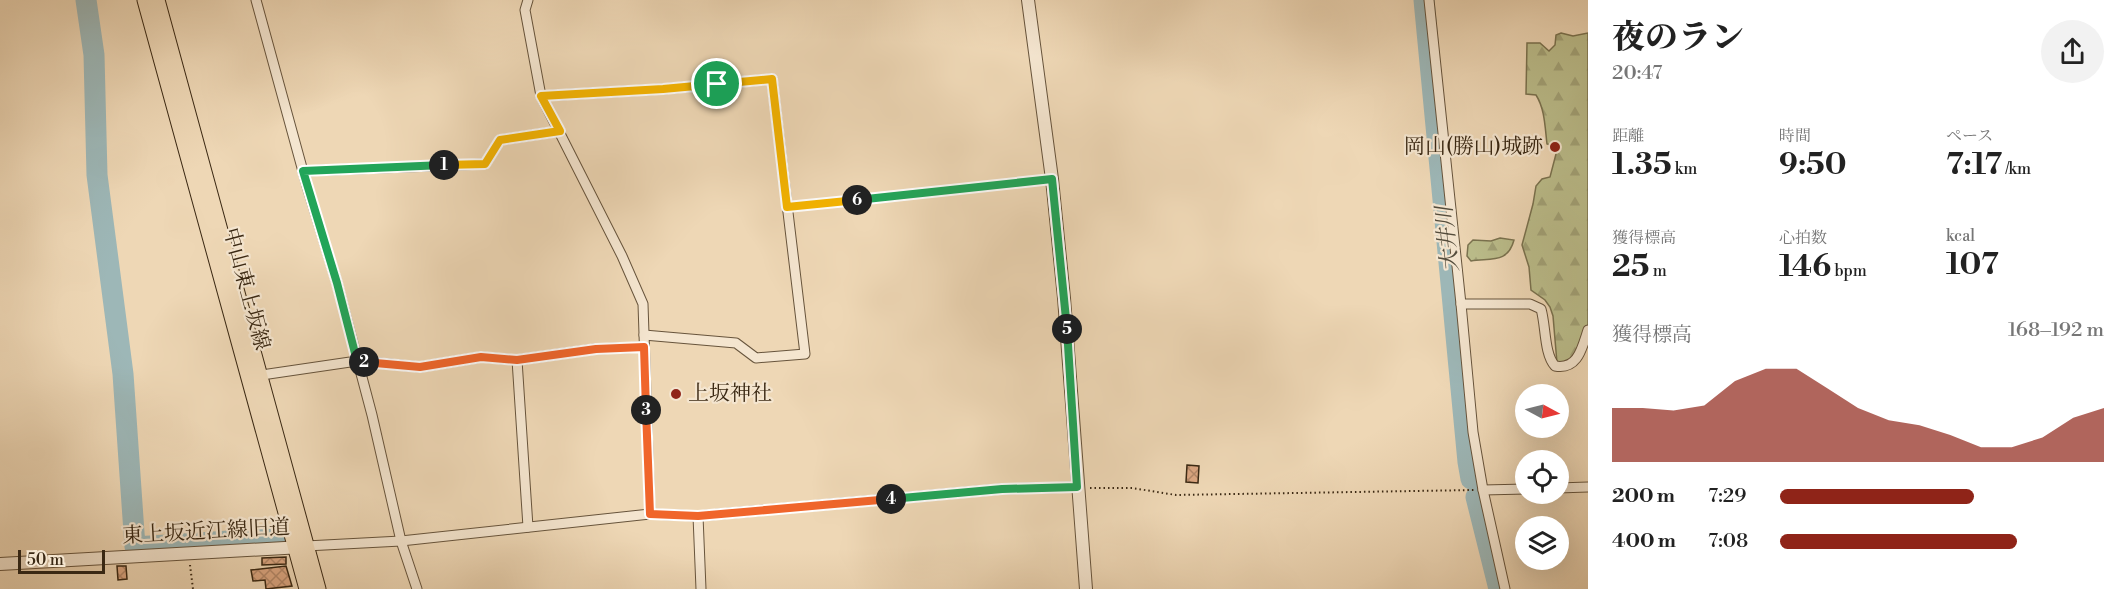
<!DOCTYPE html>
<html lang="ja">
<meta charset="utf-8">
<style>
body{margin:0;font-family:"Libre Bodoni","Noto Serif JP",serif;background:#f2f2f2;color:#222;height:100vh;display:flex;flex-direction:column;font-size:22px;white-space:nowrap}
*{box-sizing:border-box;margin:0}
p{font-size:20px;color:#767676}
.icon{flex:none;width:33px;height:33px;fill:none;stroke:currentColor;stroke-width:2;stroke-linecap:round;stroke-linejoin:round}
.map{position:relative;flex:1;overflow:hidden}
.sheet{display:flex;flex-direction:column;background:#fff;width:540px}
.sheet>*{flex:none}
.needle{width:39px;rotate:97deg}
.tools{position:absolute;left:1515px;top:384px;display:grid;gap:12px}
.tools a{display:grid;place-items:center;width:54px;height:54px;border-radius:50%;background:#fff;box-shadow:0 6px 24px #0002;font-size:30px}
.scale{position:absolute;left:18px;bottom:15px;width:87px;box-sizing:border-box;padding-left:6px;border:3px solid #3a2813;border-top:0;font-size:16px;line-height:21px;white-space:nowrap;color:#3a2813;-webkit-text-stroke:4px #f4e5cf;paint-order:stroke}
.pin{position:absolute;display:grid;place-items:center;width:51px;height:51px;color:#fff;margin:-26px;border:3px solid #fff;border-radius:50%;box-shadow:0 2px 6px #0007}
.km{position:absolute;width:30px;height:30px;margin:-15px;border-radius:50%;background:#222;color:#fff;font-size:16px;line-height:30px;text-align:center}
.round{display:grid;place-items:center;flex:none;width:63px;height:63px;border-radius:32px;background:#f2f2f2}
.headline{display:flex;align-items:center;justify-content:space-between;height:102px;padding:0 24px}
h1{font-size:33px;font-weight:800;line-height:45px}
.figures{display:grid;grid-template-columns:repeat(3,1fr);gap:9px;height:102px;padding:6px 24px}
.figures div{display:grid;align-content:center}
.figures b{font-size:30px;font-weight:800}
.figures small{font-size:16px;font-weight:400}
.figures p{font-size:16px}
.chart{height:168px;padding:12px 24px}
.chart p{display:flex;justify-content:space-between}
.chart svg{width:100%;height:108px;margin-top:6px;fill:#8f2418;opacity:.7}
ul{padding:0 24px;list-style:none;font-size:20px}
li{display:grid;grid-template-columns:96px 72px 1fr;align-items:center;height:45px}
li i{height:15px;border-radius:8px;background:#8f2418}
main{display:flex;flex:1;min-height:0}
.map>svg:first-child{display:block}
.forest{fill:url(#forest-firs);stroke:#7a724f;stroke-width:1.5}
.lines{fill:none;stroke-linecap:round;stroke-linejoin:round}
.river{stroke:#9db7b7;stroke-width:21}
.building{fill:url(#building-cross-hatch);stroke:#3a2813;stroke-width:1.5}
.minor-casing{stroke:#67543c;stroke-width:11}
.tertiary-casing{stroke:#67543c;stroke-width:14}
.primary-casing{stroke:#3a2813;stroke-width:17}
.path{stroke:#3a2813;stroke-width:2;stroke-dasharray:1.5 3;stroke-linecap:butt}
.minor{stroke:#f4e5cf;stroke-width:9}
.tertiary{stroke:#f4e5cf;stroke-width:12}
.primary{stroke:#eed7b5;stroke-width:15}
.split-1-casing{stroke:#fff;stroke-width:12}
.split-2-casing{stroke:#fff;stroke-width:12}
.split-3-casing{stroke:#fff;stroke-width:12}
.split-4-casing{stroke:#fff;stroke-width:12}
.split-5-casing{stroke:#fff;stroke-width:12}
.split-6-casing{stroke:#fff;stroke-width:12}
.split-7-casing{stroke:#fff;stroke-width:12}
.split-1{stroke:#f5b400;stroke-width:8}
.split-2{stroke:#22a559;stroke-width:8}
.split-3{stroke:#f0652b;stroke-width:8}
.split-4{stroke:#f0652b;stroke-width:8}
.split-5{stroke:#22a559;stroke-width:8}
.split-6{stroke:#22a559;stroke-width:8}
.split-7{stroke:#f5b400;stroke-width:8}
.poi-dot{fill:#8f2418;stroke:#f4e5cf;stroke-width:2}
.labels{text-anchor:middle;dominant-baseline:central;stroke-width:4.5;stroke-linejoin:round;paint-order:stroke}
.poi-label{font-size:21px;fill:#3a2813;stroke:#f4e5cf;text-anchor:end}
.street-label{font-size:21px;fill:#3a2813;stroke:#f4e5cf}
.water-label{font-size:22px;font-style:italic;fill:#534c3c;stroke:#f4e5cf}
</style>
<main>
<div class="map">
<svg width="1588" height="589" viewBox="0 0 1588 589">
<defs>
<pattern id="forest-firs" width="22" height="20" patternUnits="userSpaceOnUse" patternTransform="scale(1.5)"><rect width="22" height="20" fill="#bbbd8b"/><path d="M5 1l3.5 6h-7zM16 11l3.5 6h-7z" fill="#a2a277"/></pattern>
<pattern id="building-cross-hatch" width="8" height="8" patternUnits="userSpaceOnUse" patternTransform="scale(1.5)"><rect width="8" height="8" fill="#dba681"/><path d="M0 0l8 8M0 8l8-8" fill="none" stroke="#b38768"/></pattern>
</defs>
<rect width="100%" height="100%" fill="#eed7b5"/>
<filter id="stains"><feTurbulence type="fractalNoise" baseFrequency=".00333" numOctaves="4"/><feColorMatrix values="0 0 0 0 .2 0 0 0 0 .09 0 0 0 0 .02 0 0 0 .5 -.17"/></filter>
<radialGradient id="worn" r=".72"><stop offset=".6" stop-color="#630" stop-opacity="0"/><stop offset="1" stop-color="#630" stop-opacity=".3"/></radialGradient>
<g class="forest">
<path d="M1561 33 1573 36 1588 33V326L1577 360 1557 363 1553 316 1550 307 1545 300 1531 290 1529 267 1522 245 1533 204 1536 186 1542 179 1550 177 1556 154 1551 145 1547 144C1545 128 1545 109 1536 95L1526 94 1527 43H1540L1549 51 1555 45 1556 35Z"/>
<path d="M1500 238 1514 240C1508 263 1492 258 1471 261L1467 256 1468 245 1473 240 1491 241Z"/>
</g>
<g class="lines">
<g class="river">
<path d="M86 0 94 55 97 175 123 374 135 547 278 538"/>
<path d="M1424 0 1468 462 1471 479"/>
<path d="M1476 497 1499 589"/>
</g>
</g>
<g class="building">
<path d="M1187 465 1199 466 1198 483 1186 482Z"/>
<path d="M286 557V564L262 565V558Z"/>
<path d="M117 566H126L127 579 118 580Z"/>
<path d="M286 566 292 586 266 589 265 580 253 581 251 570Z"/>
</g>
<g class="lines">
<defs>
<g id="minor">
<path d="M256 0 307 186 337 283 372 415 401 541 417 589"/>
<path d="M528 0 525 10 541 96 622 256 643 304 650 514"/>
<path d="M1429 0 1461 304H1530L1541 309C1546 326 1544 354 1555 366 1578 370 1582 348 1588 330"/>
<path d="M541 96 663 89 772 79 805 354 756 358 736 343 644 335"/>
<path d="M303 171 485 164 500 140 560 131"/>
<path d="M1461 304 1473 432 1483 490 1505 589"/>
<path d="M255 376 357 361 420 367 481 357 517 360"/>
<path d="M1558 488 1588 487"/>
<path d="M1483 490 1526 489"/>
<path d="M698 516 701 589"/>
<path d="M528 527 517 360 595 349 644 347"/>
<path d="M306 546 401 541 650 514 698 516 1002 489 1077 487"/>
</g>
<g id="tertiary">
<path d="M1028 0 1052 179 1064 298 1086 589"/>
<path d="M0 564 302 547"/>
</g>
<g id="primary">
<path d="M145 0 307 589"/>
<path d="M157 0 318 589"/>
</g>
</defs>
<use href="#minor" class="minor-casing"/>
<use href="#tertiary" class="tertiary-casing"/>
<use href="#primary" class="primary-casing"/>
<g class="path">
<path d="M798 206 1040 181"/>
<path d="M1090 488H1132L1176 495 1474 490"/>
<path d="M190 565 193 589"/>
</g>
<use href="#minor" class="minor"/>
<use href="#tertiary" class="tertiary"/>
<use href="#primary" class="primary"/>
</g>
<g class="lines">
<defs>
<path id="split-1" d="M444 165 485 164 500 140 560 131 541 96 663 89 717 84"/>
<path id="split-2" d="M364 362 357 361 337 283 303 171 444 165"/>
<path id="split-3" d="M364 362 420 367 481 357 517 360 596 349 644 347 646 410"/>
<path id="split-4" d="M646 410 650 514 698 516 891 499"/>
<path id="split-5" d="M891 499 1002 489 1077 487 1067 329"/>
<path id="split-6" d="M857 200 1052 179 1067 329"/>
<path id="split-7" d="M717 84 772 79 787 207 857 200"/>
</defs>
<use href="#split-1" class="split-1-casing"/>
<use href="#split-2" class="split-2-casing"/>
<use href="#split-3" class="split-3-casing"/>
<use href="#split-4" class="split-4-casing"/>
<use href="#split-5" class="split-5-casing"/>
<use href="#split-6" class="split-6-casing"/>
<use href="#split-7" class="split-7-casing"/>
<use href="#split-1" class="split-1"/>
<use href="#split-2" class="split-2"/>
<use href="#split-3" class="split-3"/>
<use href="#split-4" class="split-4"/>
<use href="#split-5" class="split-5"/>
<use href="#split-6" class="split-6"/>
<use href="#split-7" class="split-7"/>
</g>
<g class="poi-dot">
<circle cx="1555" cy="147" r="6"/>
<circle cx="676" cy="394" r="6"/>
</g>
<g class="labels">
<g class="poi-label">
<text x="1543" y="147">岡山(勝山)城跡</text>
<text x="688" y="394" text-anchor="start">上坂神社</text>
</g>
<g class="street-label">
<text transform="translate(246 289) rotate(75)">中山東上坂線</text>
<text transform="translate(206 532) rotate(-3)">東上坂近江線旧道</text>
</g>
<g class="water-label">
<text transform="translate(1448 239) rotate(-96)">大井川</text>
</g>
</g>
<rect width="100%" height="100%" filter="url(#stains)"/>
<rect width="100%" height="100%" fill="url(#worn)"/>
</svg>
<div class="tools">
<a><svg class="needle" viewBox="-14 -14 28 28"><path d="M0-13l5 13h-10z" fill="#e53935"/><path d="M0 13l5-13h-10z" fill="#767676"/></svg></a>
<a><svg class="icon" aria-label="locate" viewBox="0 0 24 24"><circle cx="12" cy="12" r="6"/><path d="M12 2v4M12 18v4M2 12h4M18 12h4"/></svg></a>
<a><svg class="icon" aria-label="layers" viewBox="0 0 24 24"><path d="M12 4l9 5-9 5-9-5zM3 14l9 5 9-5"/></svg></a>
</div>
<div class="scale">50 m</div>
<div class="pin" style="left:717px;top:84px;background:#1e9e55"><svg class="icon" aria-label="arrive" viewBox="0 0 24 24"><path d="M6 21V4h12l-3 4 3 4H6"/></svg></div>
<b class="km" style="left:444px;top:165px">1</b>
<b class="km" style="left:364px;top:362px">2</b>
<b class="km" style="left:646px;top:410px">3</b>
<b class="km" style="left:891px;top:499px">4</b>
<b class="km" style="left:1067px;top:329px">5</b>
<b class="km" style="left:857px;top:200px">6</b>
</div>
<section class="sheet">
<div class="headline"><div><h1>夜のラン</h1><p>20:47</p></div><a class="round"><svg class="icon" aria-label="share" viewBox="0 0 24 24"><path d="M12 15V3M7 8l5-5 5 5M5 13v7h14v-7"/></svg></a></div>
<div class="figures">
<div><p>距離</p><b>1.35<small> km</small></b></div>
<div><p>時間</p><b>9:50</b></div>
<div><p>ペース</p><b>7:17<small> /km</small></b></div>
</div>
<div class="figures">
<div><p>獲得標高</p><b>25<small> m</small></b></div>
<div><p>心拍数</p><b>146<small> bpm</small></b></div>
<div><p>kcal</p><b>107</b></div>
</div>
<div class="chart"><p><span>獲得標高</span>168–192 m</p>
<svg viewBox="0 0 160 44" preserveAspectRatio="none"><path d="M0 44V22L10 22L20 23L30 21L40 11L50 6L60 6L70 14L80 22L90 27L100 29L110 33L120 38L130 38L140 34L150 26L160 22V44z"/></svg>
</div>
<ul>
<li><b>200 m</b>7:29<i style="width:60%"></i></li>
<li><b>400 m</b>7:08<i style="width:73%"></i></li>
</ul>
</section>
</main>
